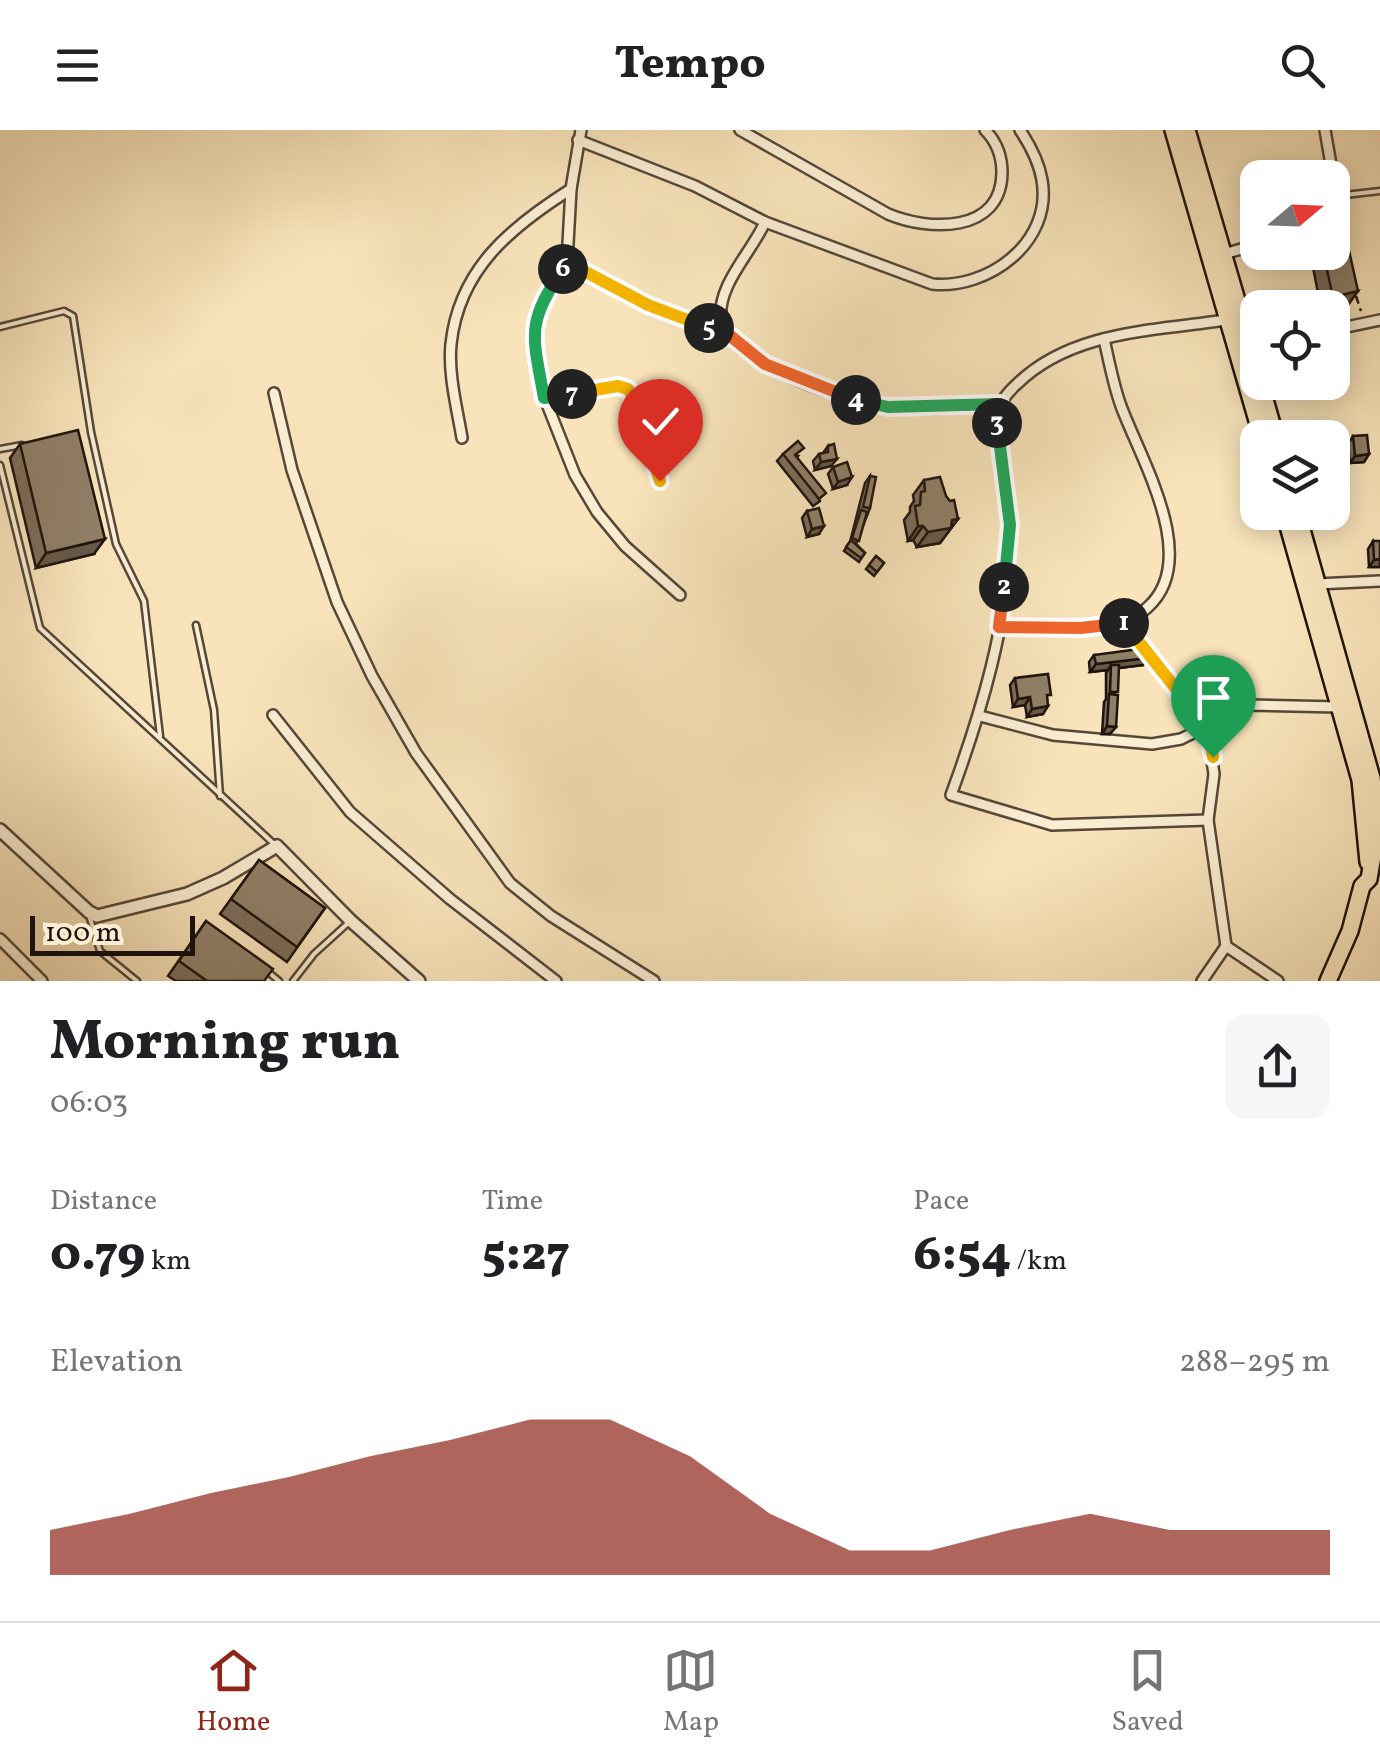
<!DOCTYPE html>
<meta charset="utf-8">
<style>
body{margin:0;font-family:Vollkorn,serif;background:#f6f6f6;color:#202124;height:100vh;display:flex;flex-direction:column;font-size:38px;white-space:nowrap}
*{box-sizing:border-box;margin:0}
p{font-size:32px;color:#757577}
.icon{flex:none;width:55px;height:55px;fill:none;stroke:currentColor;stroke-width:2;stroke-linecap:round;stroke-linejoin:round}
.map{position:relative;height:851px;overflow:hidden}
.side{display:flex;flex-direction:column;background:#fff;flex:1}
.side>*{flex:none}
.needle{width:65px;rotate:71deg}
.controls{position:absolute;left:1240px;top:30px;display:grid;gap:20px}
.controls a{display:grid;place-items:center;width:110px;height:110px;border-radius:20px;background:#fff;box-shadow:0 5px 25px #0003;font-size:50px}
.scale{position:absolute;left:30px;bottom:25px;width:165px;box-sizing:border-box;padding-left:10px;border:5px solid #1f130e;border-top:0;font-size:28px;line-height:35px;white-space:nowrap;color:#1f130e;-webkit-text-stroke:8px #faedd2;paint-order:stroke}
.pin{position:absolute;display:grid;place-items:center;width:85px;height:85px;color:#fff;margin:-102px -42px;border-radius:50% 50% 50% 0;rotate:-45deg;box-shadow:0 0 10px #0007}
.pin .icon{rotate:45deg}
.km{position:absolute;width:50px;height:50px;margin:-25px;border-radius:50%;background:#222;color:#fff;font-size:28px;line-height:50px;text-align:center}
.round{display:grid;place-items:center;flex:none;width:105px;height:105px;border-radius:20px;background:#f6f6f6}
.overview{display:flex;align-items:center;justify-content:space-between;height:170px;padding:0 50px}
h1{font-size:55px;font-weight:800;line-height:75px}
.metrics{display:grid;grid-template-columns:repeat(3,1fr);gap:15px;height:170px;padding:10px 50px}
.metrics div{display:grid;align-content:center}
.metrics b{font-size:50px;font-weight:800}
.metrics small{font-size:28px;font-weight:400}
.metrics p{font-size:28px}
.chart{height:280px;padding:20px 50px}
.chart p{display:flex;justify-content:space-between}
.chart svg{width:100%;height:180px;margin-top:10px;fill:#8f2418;opacity:.7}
header{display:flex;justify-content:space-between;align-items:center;height:130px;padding:0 50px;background:#fff;font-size:45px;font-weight:800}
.tab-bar{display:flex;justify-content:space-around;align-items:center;height:140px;border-top:2px solid #e0e0e0;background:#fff;font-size:28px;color:#757577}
.tab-bar a{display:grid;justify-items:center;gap:5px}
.tab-bar .current{color:#8f2418}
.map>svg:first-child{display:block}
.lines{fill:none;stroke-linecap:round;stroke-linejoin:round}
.service-casing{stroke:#554739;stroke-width:9}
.minor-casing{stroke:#554739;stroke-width:14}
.tertiary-casing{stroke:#554739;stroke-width:16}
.trunk-casing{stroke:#1f130e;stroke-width:20}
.path{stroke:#1f130e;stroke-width:2.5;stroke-dasharray:8 5;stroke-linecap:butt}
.service{stroke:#faedd2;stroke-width:4}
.minor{stroke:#faedd2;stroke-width:9}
.tertiary{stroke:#faedd2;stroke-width:11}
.trunk{stroke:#f8e3ba;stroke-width:15}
.wall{fill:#7c6d59;stroke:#1f130e;stroke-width:2.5}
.shaded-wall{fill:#655948;stroke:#1f130e;stroke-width:2.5}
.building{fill:#907f67;stroke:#1f130e;stroke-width:2.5}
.split-1-casing{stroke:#fff;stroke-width:20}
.split-2-casing{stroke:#fff;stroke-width:20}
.split-3-casing{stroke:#fff;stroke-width:20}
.split-4-casing{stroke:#fff;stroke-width:20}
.split-5-casing{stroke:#fff;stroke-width:20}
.split-6-casing{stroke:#fff;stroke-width:20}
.split-7-casing{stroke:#fff;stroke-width:20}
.split-8-casing{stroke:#fff;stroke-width:20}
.split-1{stroke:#f5b400;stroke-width:12}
.split-2{stroke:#f0652b;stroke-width:12}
.split-3{stroke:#22a559;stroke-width:12}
.split-4{stroke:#22a559;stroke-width:12}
.split-5{stroke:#f0652b;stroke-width:12}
.split-6{stroke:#f5b400;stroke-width:12}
.split-7{stroke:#22a559;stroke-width:12}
.split-8{stroke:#f5b400;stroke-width:12}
</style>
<header><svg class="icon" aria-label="menu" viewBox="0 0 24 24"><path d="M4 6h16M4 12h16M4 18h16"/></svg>Tempo<svg class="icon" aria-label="search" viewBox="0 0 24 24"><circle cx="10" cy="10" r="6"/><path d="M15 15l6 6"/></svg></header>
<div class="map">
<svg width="1380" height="851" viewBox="0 0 1380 851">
<rect width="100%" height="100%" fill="#f8e3ba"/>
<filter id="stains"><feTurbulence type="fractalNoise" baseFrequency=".002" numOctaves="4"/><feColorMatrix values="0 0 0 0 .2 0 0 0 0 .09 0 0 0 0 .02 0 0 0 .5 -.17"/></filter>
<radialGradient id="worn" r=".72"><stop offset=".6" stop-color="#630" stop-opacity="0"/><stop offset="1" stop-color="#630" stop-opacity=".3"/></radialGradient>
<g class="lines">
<defs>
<g id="service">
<path d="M1336 66 1380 61"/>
<path d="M0 197 64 181 73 186 91 302 116 414 144 471 160 606"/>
<path d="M0 319 22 315"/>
<path d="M0 335 40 498 273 713"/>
<path d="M196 495 214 580 220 666"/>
<path d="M89 785 100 821 137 851"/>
<path d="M267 841 279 851"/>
<path d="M293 851 314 824 347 794"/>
</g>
<g id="minor">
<path d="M581 0 571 59 567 132 537 180 534 199 545 269 575 345 597 382 625 416 680 465"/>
<path d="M740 0 888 84C928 101 1001 104 1002 43 1002 26 997 12 985 0"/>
<path d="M1325 0 1342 98"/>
<path d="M578 10 695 56 765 92 932 154C987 160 1053 113 1042 50 1039 32 1030 15 1020 0"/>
<path d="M765 92C752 122 717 155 721 189 727 233 847 271 885 277 923 282 963 276 1000 274"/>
<path d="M1224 124 1258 114"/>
<path d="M567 132 647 175 728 204"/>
<path d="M1332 200 1380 190"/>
<path d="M274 263 292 340 337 472 372 546 416 623 510 753 551 786 654 851"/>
<path d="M545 269 618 256 629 259 660 351"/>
<path d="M462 308C457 278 448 244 451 214 459 139 511 97 571 59"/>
<path d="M1317 454 1380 451"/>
<path d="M1126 493 1207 598 1214 644 1208 690 1226 816 1202 851"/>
<path d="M999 497C1039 497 1083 503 1122 493 1132 491 1140 484 1148 477 1201 429 1141 330 1121 276 1113 254 1109 231 1104 209"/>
<path d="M273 585 350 682 450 769 556 851"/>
<path d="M980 586 1053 605 1152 614 1181 609 1249 575 1339 577"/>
<path d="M1208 690 1052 695 951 665C981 583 1008 494 1010 406 1011 366 993 325 997 285 999 272 1008 262 1017 254 1073 199 1159 201 1232 189"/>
<path d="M0 809 42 851"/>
<path d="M1226 816 1278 851"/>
</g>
<path id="tertiary" d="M0 700 89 782 97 786 187 764 223 748 277 716 351 791 419 851"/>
<g id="trunk">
<path d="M1173 0 1262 308"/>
<path d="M1187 0 1258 242"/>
<path d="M1260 252 1276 308"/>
<path d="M1284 382 1360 650 1368 732"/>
<path d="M1297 382 1372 648 1378 696 1369 749 1362 756 1350 801 1328 851"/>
</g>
</defs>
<use href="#service" class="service-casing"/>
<use href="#minor" class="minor-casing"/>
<use href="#tertiary" class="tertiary-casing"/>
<use href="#trunk" class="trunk-casing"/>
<path class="path" d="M1356 166 1361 181"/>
<use href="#service" class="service"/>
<use href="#minor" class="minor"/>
<use href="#tertiary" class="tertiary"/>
<use href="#trunk" class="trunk"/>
</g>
<g class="wall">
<path d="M1310 122H1332L1358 161 1347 176 1332 179V178H1321Z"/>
<path d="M1353 306 1369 324 1364 332 1350 333 1348 314Z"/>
<path d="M20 314 94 424 36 438 10 328Z"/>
<path d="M828 316 831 336 815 340 813 331 819 324 823 323Z"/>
<path d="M783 324 798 326 797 327 820 371 813 376 777 331Z"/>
<path d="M833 337 847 355 833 359 828 344Z"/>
<path d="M870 346V378L856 414 865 423 859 432 844 421 850 412 865 353Z"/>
<path d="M924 350 946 366 958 389 940 413 917 417 913 410 908 411 904 390 910 382V377L914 371 913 365Z"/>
<path d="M807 381 819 404 807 407 802 388Z"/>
<path d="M1373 411 1380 437H1369L1368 419Z"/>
<path d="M876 426 884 433 874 446 866 439Z"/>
<path d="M1094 525 1148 528 1143 535 1118 538 1110 604H1102L1104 572 1106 569V543L1108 540 1090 542 1089 532Z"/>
<path d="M1015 548 1047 570 1043 584 1027 587 1025 575 1013 577 1010 555Z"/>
<path d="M259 730 325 778 287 832 220 784Z"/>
<path d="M206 791 264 851H176L168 846Z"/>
</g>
<g class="shaded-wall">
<path d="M1358 161 1347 176 1332 179V178H1325L1333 167Z"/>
<path d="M1369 324 1364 332 1350 333 1355 326Z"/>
<path d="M837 329 831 336 815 340 821 332Z"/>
<path d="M852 347 847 355 833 359 838 352Z"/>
<path d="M958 389 940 413 917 417 928 402 952 390Z"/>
<path d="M824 396 819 404 807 407 812 399Z"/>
<path d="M918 396H923L913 410 908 411Z"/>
<path d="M105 409 94 424 36 438 46 423Z"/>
<path d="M1380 429V437H1369L1374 430Z"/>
<path d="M1148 528 1143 535 1111 539V535L1108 540 1090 542 1096 534Z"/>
<path d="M1030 567 1025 575 1013 577 1018 569Z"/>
<path d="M1048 576 1043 584 1027 587 1032 579Z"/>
<path d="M1107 596 1116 597 1110 604H1102Z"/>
</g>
<g class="building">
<path d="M1342 89 1358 161 1333 167 1323 122H1332V91Z"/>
<path d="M78 300 105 409 46 423 20 314Z"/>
<path d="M1367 305 1369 324 1355 326 1353 306Z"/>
<path d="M798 311 804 318 795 325 826 363 819 369 783 324Z"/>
<path d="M834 314 837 329 821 332 819 324 828 322V316Z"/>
<path d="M847 332 852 347 838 352 833 337Z"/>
<path d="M870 346 876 347 870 378 863 377Z"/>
<path d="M940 347 946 366 950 371 954 370 958 389 952 390 951 398 928 402 923 396H918L915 376 920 375 921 362 925 361 924 350Z"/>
<path d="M819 378 824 396 812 399 807 381Z"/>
<path d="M861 380 867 382 859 411 852 408Z"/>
<path d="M851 410 865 423 861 428 846 417Z"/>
<path d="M1373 411H1380V429L1374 430Z"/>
<path d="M876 426 884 433 877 442 869 435Z"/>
<path d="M1147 518 1148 528 1096 534 1094 525Z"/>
<path d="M1111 535H1119L1118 562H1110Z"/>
<path d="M1048 544 1051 565H1047L1048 576 1032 579 1030 567 1018 569 1015 548Z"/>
<path d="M1109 564 1118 565 1116 597 1107 596Z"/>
<path d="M259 730 325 778 297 817 231 769Z"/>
<path d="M206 791 273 839 264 851H207L179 831Z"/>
</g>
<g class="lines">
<defs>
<path id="split-1" d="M1124 493 1207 598 1213 627"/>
<path id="split-2" d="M1004 457 999 497 1081 498 1124 493"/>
<path id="split-3" d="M997 293 1010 395 1004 457"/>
<path id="split-4" d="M856 270 888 277 1000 274 997 293"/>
<path id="split-5" d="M709 198 728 204 765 234 856 270"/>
<path id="split-6" d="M563 139 567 132 648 175 709 198"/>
<path id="split-7" d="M563 139C525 194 533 206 544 268L572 264"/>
<path id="split-8" d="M572 264 618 256 628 259 634 268 660 351"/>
</defs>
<use href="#split-1" class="split-1-casing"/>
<use href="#split-2" class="split-2-casing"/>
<use href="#split-3" class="split-3-casing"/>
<use href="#split-4" class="split-4-casing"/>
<use href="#split-5" class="split-5-casing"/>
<use href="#split-6" class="split-6-casing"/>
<use href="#split-7" class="split-7-casing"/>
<use href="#split-8" class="split-8-casing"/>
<use href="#split-1" class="split-1"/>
<use href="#split-2" class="split-2"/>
<use href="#split-3" class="split-3"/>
<use href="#split-4" class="split-4"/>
<use href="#split-5" class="split-5"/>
<use href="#split-6" class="split-6"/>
<use href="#split-7" class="split-7"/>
<use href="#split-8" class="split-8"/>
</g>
<rect width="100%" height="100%" filter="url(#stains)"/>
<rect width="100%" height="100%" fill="url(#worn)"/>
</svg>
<div class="controls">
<a><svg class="needle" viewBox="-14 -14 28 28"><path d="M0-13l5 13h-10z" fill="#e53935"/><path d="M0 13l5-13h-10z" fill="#757577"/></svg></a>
<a><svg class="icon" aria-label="locate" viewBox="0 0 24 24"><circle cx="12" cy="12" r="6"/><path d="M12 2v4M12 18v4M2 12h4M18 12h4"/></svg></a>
<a><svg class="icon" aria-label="layers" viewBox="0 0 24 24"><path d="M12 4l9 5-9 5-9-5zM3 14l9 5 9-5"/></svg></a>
</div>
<div class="scale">100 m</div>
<div class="pin" style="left:1213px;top:627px;background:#1e9e55"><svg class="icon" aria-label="arrive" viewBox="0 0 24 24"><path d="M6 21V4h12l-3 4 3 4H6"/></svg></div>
<div class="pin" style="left:660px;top:351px;background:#d93025"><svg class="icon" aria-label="check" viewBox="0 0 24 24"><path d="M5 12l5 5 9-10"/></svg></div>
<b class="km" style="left:1124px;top:493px">1</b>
<b class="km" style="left:1004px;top:457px">2</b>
<b class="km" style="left:997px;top:293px">3</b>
<b class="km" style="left:856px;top:270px">4</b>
<b class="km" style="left:709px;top:198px">5</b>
<b class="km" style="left:563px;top:139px">6</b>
<b class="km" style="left:572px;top:264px">7</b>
</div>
<section class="side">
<div class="overview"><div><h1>Morning run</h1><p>06:03</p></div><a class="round"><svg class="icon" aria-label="share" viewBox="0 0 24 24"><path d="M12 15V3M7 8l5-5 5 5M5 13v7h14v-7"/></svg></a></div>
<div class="metrics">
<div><p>Distance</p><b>0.79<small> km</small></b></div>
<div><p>Time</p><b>5:27</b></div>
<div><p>Pace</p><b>6:54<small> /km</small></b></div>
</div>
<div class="chart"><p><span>Elevation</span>288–295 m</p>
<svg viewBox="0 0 160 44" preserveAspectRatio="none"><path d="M0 44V33L10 29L20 24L30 20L40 15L50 11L60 6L70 6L80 15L90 29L100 38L110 38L120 33L130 29L140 33L150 33L160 33V44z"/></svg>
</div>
</section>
<nav class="tab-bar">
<a class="current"><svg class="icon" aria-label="home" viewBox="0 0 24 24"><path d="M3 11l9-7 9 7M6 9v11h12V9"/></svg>Home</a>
<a><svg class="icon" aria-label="map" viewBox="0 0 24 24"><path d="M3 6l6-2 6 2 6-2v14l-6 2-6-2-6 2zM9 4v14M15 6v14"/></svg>Map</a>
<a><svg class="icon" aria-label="saved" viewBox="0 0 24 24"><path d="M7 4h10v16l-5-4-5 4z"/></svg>Saved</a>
</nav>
